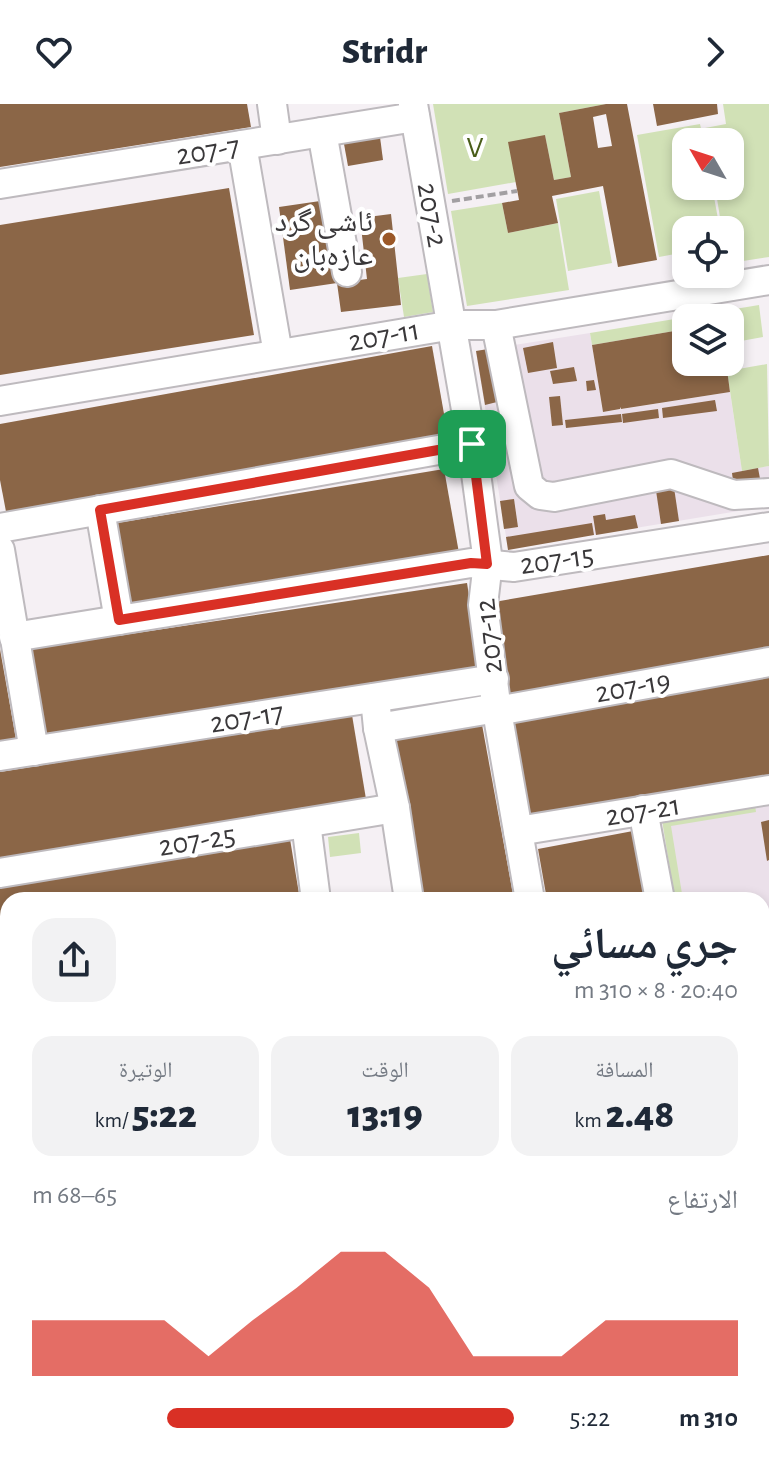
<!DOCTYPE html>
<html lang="ar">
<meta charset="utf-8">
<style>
body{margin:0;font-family:"Alegreya Sans","Noto Naskh Arabic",sans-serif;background:#f2f2f3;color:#1f2937;direction:rtl;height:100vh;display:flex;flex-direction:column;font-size:30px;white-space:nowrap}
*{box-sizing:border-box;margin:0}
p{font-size:26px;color:#747a83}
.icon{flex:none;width:44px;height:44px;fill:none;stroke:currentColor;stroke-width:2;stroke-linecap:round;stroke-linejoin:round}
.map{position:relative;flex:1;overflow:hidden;direction:ltr}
.drawer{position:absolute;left:0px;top:788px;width:770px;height:574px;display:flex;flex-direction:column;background:#fff;border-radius:24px 24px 0 0;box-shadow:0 4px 12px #0003;direction:rtl}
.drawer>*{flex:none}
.needle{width:52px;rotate:309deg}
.tools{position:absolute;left:672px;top:24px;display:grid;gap:16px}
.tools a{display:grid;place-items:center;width:72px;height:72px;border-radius:16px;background:#fff;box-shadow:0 4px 12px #0003;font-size:40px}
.pin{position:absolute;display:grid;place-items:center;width:68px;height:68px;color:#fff;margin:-34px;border-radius:16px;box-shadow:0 4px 12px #0006}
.round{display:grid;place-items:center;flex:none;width:84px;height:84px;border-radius:24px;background:#f2f2f3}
.head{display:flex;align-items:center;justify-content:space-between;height:136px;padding:0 32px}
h1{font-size:44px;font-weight:800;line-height:60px}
.metrics{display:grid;grid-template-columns:repeat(3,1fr);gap:12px;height:136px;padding:8px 32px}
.metrics div{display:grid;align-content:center;border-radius:20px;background:#f2f2f3;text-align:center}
.metrics b{font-size:40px;font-weight:800}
.metrics small{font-size:22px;font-weight:400}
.metrics p{font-size:22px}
.chart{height:224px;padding:16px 32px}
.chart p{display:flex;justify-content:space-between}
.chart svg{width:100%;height:144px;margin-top:8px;fill:#d93025;opacity:.7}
ul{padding:0 32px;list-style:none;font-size:26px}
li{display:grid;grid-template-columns:128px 96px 1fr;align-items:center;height:60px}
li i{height:20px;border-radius:10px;background:#d93025}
header{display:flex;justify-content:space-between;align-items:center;height:104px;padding:0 32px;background:#fff;font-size:36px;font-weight:800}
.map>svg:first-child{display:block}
.built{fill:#ebe0ea}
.green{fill:#d1e1b6}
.building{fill:#8b6647;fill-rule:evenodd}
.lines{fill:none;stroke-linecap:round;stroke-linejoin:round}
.minor-casing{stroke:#bebabe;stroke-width:32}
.path{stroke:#a29fa2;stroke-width:4;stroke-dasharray:8 4;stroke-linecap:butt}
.minor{stroke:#fff;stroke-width:28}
.route-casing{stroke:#fff;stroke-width:16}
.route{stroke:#d93025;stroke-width:10}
.poi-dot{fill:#9b5828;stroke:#fff;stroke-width:3}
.labels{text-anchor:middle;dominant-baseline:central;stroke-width:8;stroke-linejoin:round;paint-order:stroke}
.park-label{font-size:30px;fill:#495d19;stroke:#fff}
.street-label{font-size:30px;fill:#3a383a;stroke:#fff}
.poi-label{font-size:30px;fill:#3a383a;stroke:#fff;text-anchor:end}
</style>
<header><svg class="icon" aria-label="forward" viewBox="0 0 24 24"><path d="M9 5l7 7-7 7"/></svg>Stridr<svg class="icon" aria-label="heart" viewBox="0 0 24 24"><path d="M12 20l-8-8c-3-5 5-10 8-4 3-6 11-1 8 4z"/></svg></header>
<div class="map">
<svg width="769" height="1361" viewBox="0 0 769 1361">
<rect width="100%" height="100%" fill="#f5f0f4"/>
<g class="built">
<path d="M590 229 603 308 730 288 742 367 769 362V402L508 445 476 247Z"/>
<path d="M769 698V977L762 978V796H675L662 716Z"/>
<path d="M0 1299 8 1354 10 1361H0Z"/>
</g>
<g class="green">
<path d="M433 0H606L559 9 571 73 554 76 545 31 516 78 448 90Z"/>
<path d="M723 0H769V153L730 159V126H722L715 82H730V38H708L705 24 726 20Z"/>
<path d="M700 20 704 38H686V82H712L720 126H686V148L659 153 637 31Z"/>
<path d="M599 87 612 159 568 167 556 95Z"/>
<path d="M502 99 508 129 558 119 569 186 467 202 451 107Z"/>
<path d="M427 170 433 208 404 213 398 174Z"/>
<path d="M759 201 763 233 730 239V214H686V225L592 241 590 229Z"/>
<path d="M767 260 769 362 742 367 727 267Z"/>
<path d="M755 701 756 708 671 722 683 796H675L662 716Z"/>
<path d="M359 729 361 749 330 753 328 733Z"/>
<path d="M769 1245V1287H762V1247Z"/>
</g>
<g class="building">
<path d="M0 0H247L251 23 0 63Z"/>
<path d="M606 0H627L657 156 618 163 603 82 552 92 558 119 508 129 502 99 519 96 508 38 545 31 554 76 571 73 559 9ZM606 10 612 42 598 44 593 13Z"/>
<path d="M653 0H717L718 10 657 22Z"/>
<path d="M380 33 383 56 348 62 344 40Z"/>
<path d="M229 84 254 231 0 271V121Z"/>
<path d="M327 96 337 179 290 186 279 103Z"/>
<path d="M391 110 401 201 341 208 337 179 367 175 360 114Z"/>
<path d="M686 225V258H726L730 288 621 305 620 303V305L603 308 592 241Z"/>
<path d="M553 238 557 264 528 269 523 244Z"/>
<path d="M432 242 449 338 8 418 0 376V320Z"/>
<path d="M488 245 497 298 485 301 476 247Z"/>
<path d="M574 263 577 277 553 280 550 267Z"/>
<path d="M594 276 596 286 587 287 586 277Z"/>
<path d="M560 292 563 321 552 322 549 293Z"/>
<path d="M715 296 717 307 663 314 662 304Z"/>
<path d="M658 305 659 314 623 319 622 310Z"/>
<path d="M621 310 622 318 566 324 565 316Z"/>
<path d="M758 364 761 380 734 384 732 369Z"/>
<path d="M444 365 459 449 132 502 117 419Z"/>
<path d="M673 377 679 417 661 420 655 380Z"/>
<path d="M514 395 518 423 504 425 500 397Z"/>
<path d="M605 410 606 416 635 411 638 424 596 431 593 412Z"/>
<path d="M592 419 594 431 508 446 506 433Z"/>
<path d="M769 451V549L510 594 494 498Z"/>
<path d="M467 479 482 575 38 642 24 546Z"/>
<path d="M0 545 17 641 0 644Z"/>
<path d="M769 573V671L530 713 514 617Z"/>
<path d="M352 611 367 701 0 760V668Z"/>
<path d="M481 615 514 796H419L391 633Z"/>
<path d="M769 716V756L767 757 761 718Z"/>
<path d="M633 727 646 796H547L538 745Z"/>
<path d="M290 735 300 796H8V880L0 882V783Z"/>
<path d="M8 900V999L0 1000V901Z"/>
<path d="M769 1006V1104L762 1106V1007Z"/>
<path d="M8 1018V1117L0 1119V1019Z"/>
<path d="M769 1123V1222L762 1223V1125Z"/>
<path d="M8 1137V1174H6L0 1139Z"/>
<path d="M38 1354H133L134 1361H39Z"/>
<path d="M166 1354H261L262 1361H167Z"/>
<path d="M284 1354H380L381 1361H286Z"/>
<path d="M655 1354H679L680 1361H623Z"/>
</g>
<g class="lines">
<defs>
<g id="minor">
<path d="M272 0 277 36"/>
<path d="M413 0 472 340 488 458 483 501 497 607 530 796"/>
<path d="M322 28 347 168"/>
<path d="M242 41 278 250"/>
<path d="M0 80 415 13"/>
<path d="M496 221 529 382 540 391 554 393 671 370 734 391 769 389"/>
<path d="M0 297 453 221H496L769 176"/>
<path d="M100 406 119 516"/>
<path d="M0 424 472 340"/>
<path d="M0 446 34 647"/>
<path d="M14 533 471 459 514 463 769 423"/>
<path d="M375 594 378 624 395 704 409 796"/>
<path d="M497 607 769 558"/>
<path d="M378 624 497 604"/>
<path d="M0 652 494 575"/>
<path d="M643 706 660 796"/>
<path d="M306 719 316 796"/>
<path d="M518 727 769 686"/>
<path d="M0 769 395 704"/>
<path d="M0 887 8 886"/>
<path d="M762 994 769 993"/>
<path d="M0 1006 8 1005"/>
<path d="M762 1111 769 1110"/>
<path d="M0 1119 8 1118"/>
<path d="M762 1231 769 1230"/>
<path d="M0 1237 8 1280"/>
<path d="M762 1317 769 1316"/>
<path d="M20 1354 21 1361"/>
<path d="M154 1354 155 1361"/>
<path d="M274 1354 275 1361"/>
<path d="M392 1354 394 1361"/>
<path d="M689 1354 690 1361"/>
<path d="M524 1361 557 1354"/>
</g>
</defs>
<use href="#minor" class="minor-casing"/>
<path class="path" d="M452 97 517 87"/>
<use href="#minor" class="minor"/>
</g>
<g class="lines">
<defs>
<path id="route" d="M472 340 487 460 471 459 119 516 100 406Z"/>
</defs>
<use href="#route" class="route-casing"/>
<use href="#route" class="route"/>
</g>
<circle class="poi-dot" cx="389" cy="135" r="8"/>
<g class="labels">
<g class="park-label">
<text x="475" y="44">V</text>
</g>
<g class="street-label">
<text transform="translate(208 47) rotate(-9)">207-7</text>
<text transform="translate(432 111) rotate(80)">207-2</text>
<text transform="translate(384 232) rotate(-10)">207-11</text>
<text transform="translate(557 456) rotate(-8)">207-15</text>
<text transform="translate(489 532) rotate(-96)">207-12</text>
<text transform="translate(633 583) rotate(-10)">207-19</text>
<text transform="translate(247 614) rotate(-9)">207-17</text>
<text transform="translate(643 707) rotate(-9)">207-21</text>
<text transform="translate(197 737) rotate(-9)">207-25</text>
</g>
<g class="poi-label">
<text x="373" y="118">ئاشی گرد<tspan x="373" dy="34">عازه‌بان</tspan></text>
</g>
</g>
</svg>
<div class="tools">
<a><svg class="needle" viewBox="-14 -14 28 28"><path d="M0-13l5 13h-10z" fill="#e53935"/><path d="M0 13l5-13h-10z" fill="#747a83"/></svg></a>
<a><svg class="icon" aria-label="locate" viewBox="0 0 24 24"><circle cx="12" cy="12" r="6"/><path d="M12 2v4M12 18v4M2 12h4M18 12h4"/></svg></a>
<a><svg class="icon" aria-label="layers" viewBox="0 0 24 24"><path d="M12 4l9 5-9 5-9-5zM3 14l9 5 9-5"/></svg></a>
</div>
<div class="pin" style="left:472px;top:340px;background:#1e9e55"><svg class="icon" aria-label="arrive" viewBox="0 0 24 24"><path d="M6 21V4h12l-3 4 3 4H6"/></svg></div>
<section class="drawer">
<div class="head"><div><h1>جري مسائي</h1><p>20:40 · 8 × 310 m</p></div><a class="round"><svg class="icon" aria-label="share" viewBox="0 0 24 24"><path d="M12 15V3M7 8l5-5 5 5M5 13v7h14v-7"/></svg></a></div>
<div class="metrics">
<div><p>المسافة</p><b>2.48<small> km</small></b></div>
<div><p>الوقت</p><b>13:19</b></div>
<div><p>الوتيرة</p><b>5:22<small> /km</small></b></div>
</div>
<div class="chart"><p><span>الارتفاع</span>65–68 m</p>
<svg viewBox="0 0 160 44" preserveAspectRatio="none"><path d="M0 44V27L10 27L20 27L30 27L40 38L50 27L60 17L70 6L80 6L90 17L100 38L110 38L120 38L130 27L140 27L150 27L160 27V44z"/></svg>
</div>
<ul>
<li><b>310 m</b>5:22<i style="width:72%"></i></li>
</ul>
</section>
</div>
